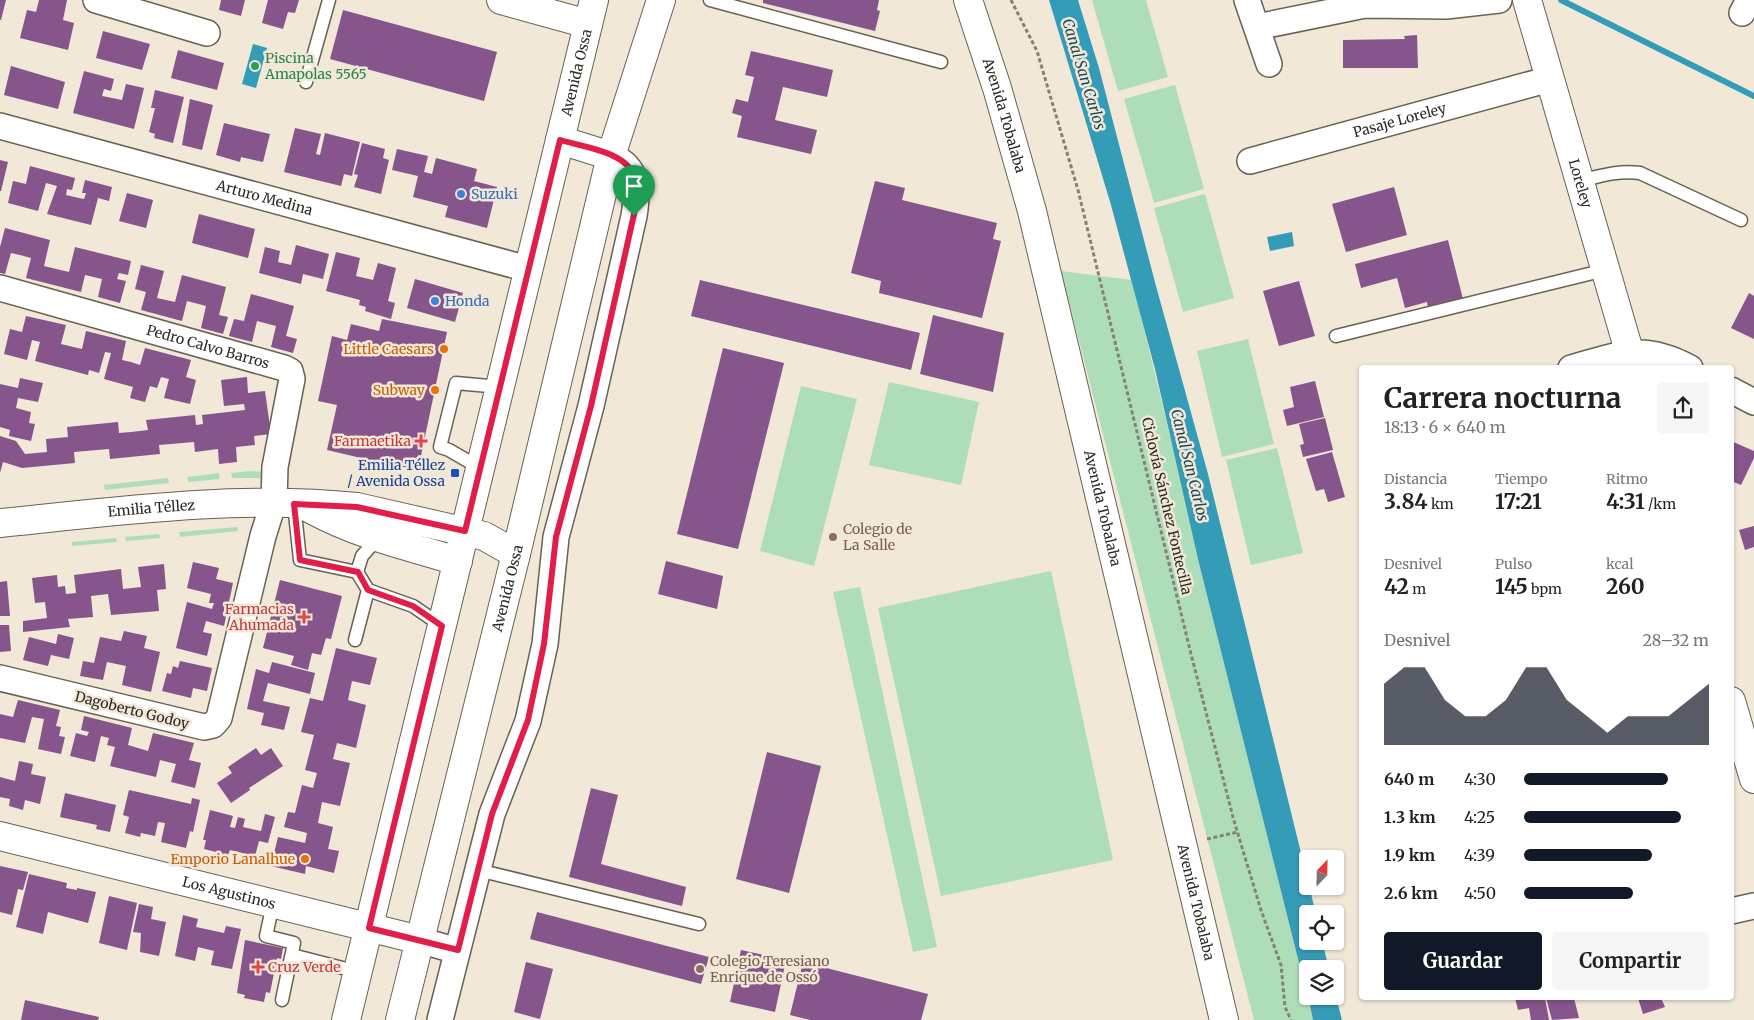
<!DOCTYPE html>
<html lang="es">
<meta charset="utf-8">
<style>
body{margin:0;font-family:Merriweather,serif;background:#f6f6f6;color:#222;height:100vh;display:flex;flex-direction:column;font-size:19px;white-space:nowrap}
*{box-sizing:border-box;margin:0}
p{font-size:16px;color:#767676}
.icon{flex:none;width:28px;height:28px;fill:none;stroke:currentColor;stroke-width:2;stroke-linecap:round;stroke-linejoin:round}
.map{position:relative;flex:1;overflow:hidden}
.panel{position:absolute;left:1359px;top:365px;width:375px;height:635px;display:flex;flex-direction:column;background:#fff;border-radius:5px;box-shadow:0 1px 4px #0004}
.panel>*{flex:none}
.needle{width:32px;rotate:22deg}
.buttons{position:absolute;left:1299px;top:850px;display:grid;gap:10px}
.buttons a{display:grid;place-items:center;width:45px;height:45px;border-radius:5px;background:#fff;box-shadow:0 1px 4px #0004;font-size:25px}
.pin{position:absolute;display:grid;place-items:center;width:42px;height:42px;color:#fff;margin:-51px -21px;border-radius:50% 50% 50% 0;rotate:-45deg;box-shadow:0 0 5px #0007}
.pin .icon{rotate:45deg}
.round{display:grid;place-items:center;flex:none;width:52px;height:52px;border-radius:5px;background:#f6f6f6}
.headline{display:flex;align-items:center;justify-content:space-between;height:85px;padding:0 25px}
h1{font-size:28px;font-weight:700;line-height:38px}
.figures{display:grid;grid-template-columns:repeat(3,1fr);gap:8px;height:85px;padding:5px 25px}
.figures div{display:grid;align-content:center}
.figures b{font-size:21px;font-weight:700}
.figures small{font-size:14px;font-weight:400}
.figures p{font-size:14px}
.chart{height:140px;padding:10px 25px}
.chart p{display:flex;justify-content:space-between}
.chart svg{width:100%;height:90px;margin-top:5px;fill:#111827;opacity:.7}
.primary-button{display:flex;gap:10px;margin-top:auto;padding:10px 25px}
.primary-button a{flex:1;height:58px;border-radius:5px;background:#111827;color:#fff;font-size:20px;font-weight:700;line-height:58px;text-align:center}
.primary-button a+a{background:#f6f6f6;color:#222}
ul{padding:0 25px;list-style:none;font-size:16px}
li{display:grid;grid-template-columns:80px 60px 1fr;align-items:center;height:38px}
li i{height:12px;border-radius:6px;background:#111827}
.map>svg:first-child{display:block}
.green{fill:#addeb9}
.water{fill:#359cb8}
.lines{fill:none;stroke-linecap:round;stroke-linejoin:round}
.stream{stroke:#359cb8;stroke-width:6}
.building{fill:#85558b}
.lane-casing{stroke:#696153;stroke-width:15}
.street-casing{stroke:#696153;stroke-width:28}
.secondary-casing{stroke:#696153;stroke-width:30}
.primary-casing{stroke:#696153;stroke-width:30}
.path{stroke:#868076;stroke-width:3;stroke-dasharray:4 2.5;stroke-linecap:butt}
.lane{stroke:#fff;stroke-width:12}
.street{stroke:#fff;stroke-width:25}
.secondary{stroke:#fff;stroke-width:28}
.primary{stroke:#fff;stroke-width:28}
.route-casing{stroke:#fff;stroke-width:10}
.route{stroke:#e11d48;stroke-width:6}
.leisure-dot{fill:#2e9e5b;stroke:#f1e8d8;stroke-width:2}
.shop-dot{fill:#3f7fe0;stroke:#f1e8d8;stroke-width:2}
.food-dot{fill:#e8710a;stroke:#f1e8d8;stroke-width:2}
.health-dot{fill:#e0444e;stroke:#f1e8d8;stroke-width:2}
.transit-dot{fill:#1a4fb4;stroke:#f1e8d8;stroke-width:2}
.education-dot{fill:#8d6e63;stroke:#f1e8d8;stroke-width:2}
.labels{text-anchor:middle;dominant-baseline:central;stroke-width:5;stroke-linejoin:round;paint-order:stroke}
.leisure-label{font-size:14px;fill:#27864d;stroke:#f1e8d8;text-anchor:start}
.street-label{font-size:14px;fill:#2c2923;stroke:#f1e8d8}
.shop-label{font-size:14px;fill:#366cbe;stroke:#f1e8d8;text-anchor:start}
.food-label{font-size:14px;fill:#c56008;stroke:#f1e8d8;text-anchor:end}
.health-label{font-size:14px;fill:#be3a42;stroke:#f1e8d8;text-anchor:end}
.transit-label{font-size:14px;fill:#164399;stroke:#f1e8d8;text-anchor:end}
.education-label{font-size:14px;fill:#785e54;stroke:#f1e8d8;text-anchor:start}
.water-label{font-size:15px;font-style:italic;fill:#1b4753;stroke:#f1e8d8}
</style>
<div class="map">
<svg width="1754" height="1020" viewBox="0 0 1754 1020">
<rect width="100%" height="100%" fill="#f1e8d8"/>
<g class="green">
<path d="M1092 0H1146L1168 77 1118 91Z"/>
<path d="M1175 85 1204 189 1154 203 1124 99Z"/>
<path d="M1205 194 1234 298 1183 312 1154 208Z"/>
<path d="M1061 271 1132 280 1313 1020H1254Z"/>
<path d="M1248 339 1274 444 1222 457 1197 351Z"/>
<path d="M889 382 979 402 961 485 869 465Z"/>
<path d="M801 386 857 399 814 566 760 551Z"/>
<path d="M1277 448 1303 553 1251 565 1226 460Z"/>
<path d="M250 471 265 472V478H232L231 473Z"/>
<path d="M219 473 220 479 188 482 187 477Z"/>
<path d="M168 478 169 483 105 490 104 485Z"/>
<path d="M237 527 238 531 180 537 179 532Z"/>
<path d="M159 534 160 538 126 541 125 537Z"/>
<path d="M116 538 117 542 72 546V542Z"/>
<path d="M1051 571 1113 860 941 896 878 608Z"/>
<path d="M860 587 937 947 913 952 833 592Z"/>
</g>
<g class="water">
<path d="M1049 0H1078L1099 68 1156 286 1208 474 1316 914H1308V941H1322L1329 969H1308L1307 995 1198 559 1155 369 1111 205Z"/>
<path d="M253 44 267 48 256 88 242 84Z"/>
<path d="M1292 232 1294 246 1270 251 1267 237Z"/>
<path d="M1335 993 1342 1020H1313L1308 996H1335Z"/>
</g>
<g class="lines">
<path class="stream" d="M1561 0 1754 96"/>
</g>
<g class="building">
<path d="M0 0H6L1 20H0Z"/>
<path d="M39 0H67L63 20 74 23 68 50 20 38 27 10 36 12Z"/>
<path d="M221 0H245L241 16 219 10Z"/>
<path d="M268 0H299L295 13 288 12 283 29 262 23Z"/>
<path d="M763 0H879L877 10 880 11 875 31 763 3Z"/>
<path d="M343 10 497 52 484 101 330 59Z"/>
<path d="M103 31 150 44 142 70 96 58Z"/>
<path d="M1417 35 1418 68H1343V40L1405 39 1404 36Z"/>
<path d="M178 50 224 63 217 90 171 78Z"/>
<path d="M751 51 833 70 827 97 783 87 775 120 817 130 811 154 737 137 742 116 732 113 736 99 748 102 754 77 745 75Z"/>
<path d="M11 66 65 82 58 109 4 95Z"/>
<path d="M84 71 114 79 111 91 104 89 102 96 122 100 126 84 144 88 134 129 73 113Z"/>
<path d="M155 90 184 97 173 143 154 138 155 134 149 132 155 108H151Z"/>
<path d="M190 99 213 105 202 150 182 145Z"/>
<path d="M224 123 270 134 263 162 241 157 240 162 216 155Z"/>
<path d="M295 128 321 134 316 154 320 155 325 133 360 142 352 176 344 174 341 186 284 172Z"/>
<path d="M362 143 385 149 383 158 389 160 381 194 354 187 358 175 354 174Z"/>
<path d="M397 149 428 156 424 172 432 174 436 158 477 169 474 181 497 187 487 228 445 217 448 206 413 197 418 176 392 170Z"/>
<path d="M0 160 8 162 1 191H0Z"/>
<path d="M30 166 75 178 72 190 67 189 66 195 79 198 84 199 86 193H82L85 180 112 187 109 201 98 198 91 225 47 214 57 186 46 183 38 211 8 203 13 181 26 184Z"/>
<path d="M875 181 905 188 902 200 997 223 993 239 1001 241 982 318 879 293 881 281 851 273Z"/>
<path d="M1394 187 1407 235 1346 252 1332 204Z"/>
<path d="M127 193 153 200 146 228 119 221Z"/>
<path d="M199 214 255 229 248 258 192 243Z"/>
<path d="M5 228 50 240 44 266 69 272 75 247 131 261 128 275 119 273 117 279 126 281 120 303 98 297 102 279 85 275 81 292 26 278 31 258 20 255 11 253 5 274 0 273V247Z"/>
<path d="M1448 240 1463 299 1428 308 1427 302 1405 308 1397 278 1361 288 1355 264Z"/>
<path d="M296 245 329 254 323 279 303 274 301 284 259 273 265 247 280 251 278 262 291 265Z"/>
<path d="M336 252 360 258 356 276 373 280 378 263 396 268 388 301 395 303 391 319 365 311 366 307 359 305 360 300 326 291Z"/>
<path d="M141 265 164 271 157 298 175 302 182 275 226 287 219 315 228 317 223 334 201 328 206 306 187 301 182 321 141 310 146 292 135 289Z"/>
<path d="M415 279 463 293 455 322 407 308Z"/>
<path d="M700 280 920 333 911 370 691 316Z"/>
<path d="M1299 281 1315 336 1279 346 1263 291Z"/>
<path d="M1749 293 1754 296V339L1731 328Z"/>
<path d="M251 294 294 306 286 336 297 339 293 353 271 347 276 326 257 321 252 342 229 336 234 319 244 321Z"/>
<path d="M933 315 1004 333 993 392 920 374Z"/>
<path d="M26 316 66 325 61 344 82 349 86 331 126 341 122 360 131 362 140 365 145 348 191 360 186 377 196 380 190 404 164 398 169 379 161 377 157 388 150 386 145 402 130 398 133 387 104 379 111 353 105 352 99 373 89 370 88 375 35 361 40 342 32 340 27 360 4 354 10 329 22 332Z"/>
<path d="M382 319 447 332 418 470 385 463 383 468 359 463 361 458 327 450 337 405 318 401 332 336 347 340 351 324 379 331Z"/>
<path d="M723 348 784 363 738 549 677 534Z"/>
<path d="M247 377 248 393 265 391 271 434 254 436 255 445 236 447 237 462 219 464 218 449 195 452 194 442 159 445 160 454 110 459 109 449 74 452 75 463 22 468 3 462 0 473V436L16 441 25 454 47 452 46 439 68 437 67 427 118 422 119 433 131 432 148 430 146 420 195 415 196 425 203 424 202 415 245 410 244 404 224 406 221 380Z"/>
<path d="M20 378 43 383 38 402 18 398 16 408 31 412 29 423 35 424 31 441 9 436 10 430 0 427V384L18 388Z"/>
<path d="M1315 381 1324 417 1287 426 1283 410 1294 407 1290 387Z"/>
<path d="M1325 418 1333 450 1303 457 1300 445 1304 444 1299 424Z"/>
<path d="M1731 441 1754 451V458L1741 485 1731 481Z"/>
<path d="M1332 452 1345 497 1328 502 1324 489 1316 491 1306 459Z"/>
<path d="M1754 526V547L1745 550 1739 530Z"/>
<path d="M666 561 723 576 717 609 658 594Z"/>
<path d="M193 562 219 568 216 579 233 583 224 626 206 621 203 632 212 634 207 656 176 648 187 602 212 609 214 603H209L211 594 187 588Z"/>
<path d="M164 564 166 589 157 590 159 611 111 615 108 594 91 596 93 617 68 619 70 627 23 632V621L47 618 45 602 35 603 32 578 57 575 58 587 65 586 66 594 76 593 74 575 121 569 123 589 141 587 138 567Z"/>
<path d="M280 580 342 596 331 639 326 638 321 655 312 653 308 670 291 665 294 656 263 648Z"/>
<path d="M7 581 10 616H0V582Z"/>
<path d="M0 625H9L11 651 0 652Z"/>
<path d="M124 631 147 636 144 648 160 652 151 692 122 685 126 666 107 662 103 680 80 676 83 661 94 663 100 637 121 641Z"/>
<path d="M58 634 74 638 69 659 51 655 48 666 23 660 29 637 56 644Z"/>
<path d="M336 648 377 658 370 685 352 681 348 700 366 705 356 748 337 743 333 759 350 763 340 806 322 802 318 823 333 827 328 849 339 851 334 873 306 866 305 874 271 866 278 837 305 843 307 833 284 827 288 812 295 813 302 785 313 788 317 773 305 770 314 735 301 732 310 698 323 701Z"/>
<path d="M180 661 212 668 207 691 193 688 191 698 162 691 167 673 171 674 173 666 178 668Z"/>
<path d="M272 662 315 673 310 694 268 683 263 701 290 707 284 730 261 725 264 713 247 709 256 669 269 673Z"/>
<path d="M18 700 60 710 56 726 61 727 59 736 65 737 61 754 38 749 44 719 32 717 25 743 0 738V714L13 717Z"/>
<path d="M84 716 132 728 128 745 148 751 153 733 194 743 189 760 201 763 195 788 171 782 176 764 160 760 156 777 110 766 115 747 107 745 109 738 101 736 95 762 70 756 76 733 87 736 89 732 81 730Z"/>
<path d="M256 748 261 755 271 748 283 766 249 788 250 790 231 803 217 783 232 773 228 767Z"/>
<path d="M767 752 821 766 789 893 736 879Z"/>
<path d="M19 761 33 764 31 774 46 777 40 804 25 800 23 810 9 806 10 799 0 797V777L15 781Z"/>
<path d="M591 788 618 795 601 864 686 887 682 906 569 877Z"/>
<path d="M129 790 191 804 192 798 200 800 193 832 190 831 186 848 161 842 165 823 158 822 155 836 141 833 140 837 125 833 129 817 123 815Z"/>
<path d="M65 793 116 805 110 832 96 829 97 825 60 817Z"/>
<path d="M210 810 233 816 230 827 235 828 238 817 245 819 243 827 261 831 265 814 275 817 268 843 259 841 255 856 230 850 228 855 204 849 206 840H203Z"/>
<path d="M0 866 28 872 23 890 18 889 12 915 0 912Z"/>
<path d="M29 874 67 883 66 888 77 890V888L96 892 88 923 48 912 43 934 16 927Z"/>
<path d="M109 896 137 903 127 950 99 943Z"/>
<path d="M139 904 153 907 151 919 166 922 159 956 140 952 141 933 133 932Z"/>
<path d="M537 912 709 957 701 984 530 939Z"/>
<path d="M183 915 198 919 196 927 224 933 226 926 241 929 232 969 211 965 214 951 198 947 195 961 175 956Z"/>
<path d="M245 940 283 948 281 959 277 958 270 993 266 992 264 1002 244 998 245 995 237 993Z"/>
<path d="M741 950 786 960 775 1012 730 1002Z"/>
<path d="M526 962 553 969 540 1019 514 1012Z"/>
<path d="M803 962 928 994 921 1020H810L790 1015Z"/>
<path d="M1515 998H1545L1549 1020H1531L1529 1008 1518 1010Z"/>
<path d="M1546 998H1574L1579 1018 1552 1020Z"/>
<path d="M1638 998H1661L1665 1007 1643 1014Z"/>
<path d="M25 1000 99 1017 98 1020H21Z"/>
</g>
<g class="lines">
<defs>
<g id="lane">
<path d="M710 0 941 62"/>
<path d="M306 82 329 0"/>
<path d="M1580 181C1600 176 1619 170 1640 173L1741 220"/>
<path d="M1336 336 1605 270"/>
<path d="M480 468 449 450 440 447 456 383 500 387"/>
<path d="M294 504 300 560 357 572 368 590 413 606 442 626"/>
<path d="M357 572 362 556 377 539"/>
<path d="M355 640 368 590"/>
<path d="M478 870 699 924"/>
<path d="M273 904 266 936 294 943 282 1000"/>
<path d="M292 955 358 972"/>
</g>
<g id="street">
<path d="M96 0 207 33"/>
<path d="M1247 0 1269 64"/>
<path d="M1742 13 1749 0"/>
<path d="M1257 27 1365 5 1446 6 1499 0"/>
<path id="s1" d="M0 126 528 269"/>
<path id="s2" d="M1250 161 1550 79"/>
<path id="s3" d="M0 288 284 368 290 371 292 379 275 467 274 501 263 536 219 718 213 725 204 727 0 678"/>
<path d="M1571 368C1619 355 1642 342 1690 368"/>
<path d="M1731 390 1754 402"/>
<path d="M1731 911 1754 906"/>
<path d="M420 940 457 951"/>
<path d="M440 1020 492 814 528 721 545 644 556 537 591 406 634 216C638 191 639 167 611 156"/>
</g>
<g id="secondary">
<path d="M501 0 588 24"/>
<path id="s4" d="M968 0 997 88 1032 211 1224 1020"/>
<path id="s5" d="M1527 0 1634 368"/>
<path d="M309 508C356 534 406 546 458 561"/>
<path id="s6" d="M0 523C119 511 237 495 357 507L484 536 516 554"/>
<path d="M1731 701 1754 779"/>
<path id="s7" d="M0 836 420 940"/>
</g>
<g id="primary">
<path d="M560 140 611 156"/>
<path id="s8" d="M346 1020 594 0"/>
<path id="s9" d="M400 1020 516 554 611 156 661 0"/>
</g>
</defs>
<use href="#lane" class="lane-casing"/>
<use href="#street" class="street-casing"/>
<use href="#secondary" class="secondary-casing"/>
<use href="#primary" class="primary-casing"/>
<g class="path">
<path d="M1011 0 1037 51 1078 190 1191 654 1234 821 1261 910 1281 965 1285 1007 1291 1020"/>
<path d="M1207 839 1238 832"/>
</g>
<use href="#lane" class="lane"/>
<use href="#street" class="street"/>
<use href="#secondary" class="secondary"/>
<use href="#primary" class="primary"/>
</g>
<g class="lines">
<defs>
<path id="route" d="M560 140C583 147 625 151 635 177 638 185 637 193 637 201L591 406 556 537 544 644 528 720 492 814 458 950 369 928 442 626 413 606 368 590 358 572 300 560 294 504 357 507 465 531Z"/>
</defs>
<use href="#route" class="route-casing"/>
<use href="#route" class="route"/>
</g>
<circle class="leisure-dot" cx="255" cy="66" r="5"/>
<g class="shop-dot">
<circle cx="461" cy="194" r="5"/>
<circle cx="435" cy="301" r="5"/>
</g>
<g class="food-dot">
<circle cx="444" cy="349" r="5"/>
<circle cx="435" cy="390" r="5"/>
<circle cx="305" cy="859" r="5"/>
</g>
<g class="health-dot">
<path d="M418.5 433.5h5v5h5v5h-5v5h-5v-5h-5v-5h5z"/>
<path d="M301.5 609.5h5v5h5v5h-5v5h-5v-5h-5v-5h5z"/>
<path d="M255.5 959.5h5v5h5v5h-5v5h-5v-5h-5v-5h5z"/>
</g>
<rect class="transit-dot" x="450" y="468" width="10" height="10" rx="2.5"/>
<g class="education-dot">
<circle cx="833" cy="537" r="5"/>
<circle cx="700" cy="969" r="5"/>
</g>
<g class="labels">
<g class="leisure-label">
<text x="265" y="58">Piscina<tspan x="265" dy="16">Amapolas 5565</tspan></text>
</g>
<g class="street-label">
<text stroke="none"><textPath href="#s8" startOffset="975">Avenida Ossa</textPath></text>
<text stroke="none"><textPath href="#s4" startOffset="121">Avenida Tobalaba</textPath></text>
<text stroke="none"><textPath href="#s2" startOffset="155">Pasaje Loreley</textPath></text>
<text stroke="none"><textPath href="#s5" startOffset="191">Loreley</textPath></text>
<text stroke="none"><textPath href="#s1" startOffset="274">Arturo Medina</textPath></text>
<text stroke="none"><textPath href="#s3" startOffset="216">Pedro Calvo Barros</textPath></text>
<text transform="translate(1167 506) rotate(77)">Ciclovía Sánchez Fontecilla</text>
<text stroke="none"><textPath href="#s6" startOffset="152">Emilia Téllez</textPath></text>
<text stroke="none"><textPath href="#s4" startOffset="526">Avenida Tobalaba</textPath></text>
<text stroke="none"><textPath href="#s9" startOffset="445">Avenida Ossa</textPath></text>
<text transform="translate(132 710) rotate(14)">Dagoberto Godoy</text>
<text stroke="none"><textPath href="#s7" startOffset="236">Los Agustinos</textPath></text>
<text stroke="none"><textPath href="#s4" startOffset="931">Avenida Tobalaba</textPath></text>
</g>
<g class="shop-label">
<text x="471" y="194">Suzuki</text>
<text x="445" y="301">Honda</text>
</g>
<g class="food-label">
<text x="434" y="349">Little Caesars</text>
<text x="425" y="390">Subway</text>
<text x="295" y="859">Emporio Lanalhue</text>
</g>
<g class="health-label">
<text x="411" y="441">Farmaetika</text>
<text x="294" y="609">Farmacias<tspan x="294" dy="16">Ahumada</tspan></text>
<text x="268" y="967" text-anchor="start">Cruz Verde</text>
</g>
<g class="transit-label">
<text x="445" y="465">Emilia Téllez<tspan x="445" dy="16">/ Avenida Ossa</tspan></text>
</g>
<g class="education-label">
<text x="843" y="529">Colegio de<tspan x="843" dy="16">La Salle</tspan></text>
<text x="710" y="961">Colegio Teresiano<tspan x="710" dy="16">Enrique de Ossó</tspan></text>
</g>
<g class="water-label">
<text transform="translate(1084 74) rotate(73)">Canal San Carlos</text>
<text transform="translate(1190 465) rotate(76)">Canal San Carlos</text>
</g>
</g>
</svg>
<div class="buttons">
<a><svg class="needle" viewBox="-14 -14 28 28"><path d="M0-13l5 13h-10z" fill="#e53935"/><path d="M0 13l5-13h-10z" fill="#767676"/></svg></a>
<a><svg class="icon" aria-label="locate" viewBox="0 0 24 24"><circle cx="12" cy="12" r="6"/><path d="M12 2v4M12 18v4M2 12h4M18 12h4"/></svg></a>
<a><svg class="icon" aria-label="layers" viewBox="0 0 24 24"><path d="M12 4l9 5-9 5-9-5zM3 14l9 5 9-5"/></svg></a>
</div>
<div class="pin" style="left:634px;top:216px;background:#1e9e55"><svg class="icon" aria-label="arrive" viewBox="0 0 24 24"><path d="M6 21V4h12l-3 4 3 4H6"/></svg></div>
<section class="panel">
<div class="headline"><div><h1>Carrera nocturna</h1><p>18:13 · 6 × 640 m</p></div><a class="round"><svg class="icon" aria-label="share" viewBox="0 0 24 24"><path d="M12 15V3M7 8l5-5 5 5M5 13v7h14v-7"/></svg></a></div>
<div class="figures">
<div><p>Distancia</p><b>3.84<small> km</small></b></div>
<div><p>Tiempo</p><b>17:21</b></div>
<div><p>Ritmo</p><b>4:31<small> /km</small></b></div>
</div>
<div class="figures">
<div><p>Desnivel</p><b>42<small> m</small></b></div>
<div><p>Pulso</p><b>145<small> bpm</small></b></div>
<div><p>kcal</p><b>260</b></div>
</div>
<div class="chart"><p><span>Desnivel</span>28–32 m</p>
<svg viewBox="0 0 160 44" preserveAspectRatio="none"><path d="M0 44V14L10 6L20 6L30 22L40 30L50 30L60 22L70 6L80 6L90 22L100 30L110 38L120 30L130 30L140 30L150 22L160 14V44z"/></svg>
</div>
<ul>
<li><b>640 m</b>4:30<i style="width:78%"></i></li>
<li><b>1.3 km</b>4:25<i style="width:85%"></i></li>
<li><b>1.9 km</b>4:39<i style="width:69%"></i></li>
<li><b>2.6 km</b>4:50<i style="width:59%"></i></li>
</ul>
<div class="primary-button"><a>Guardar</a><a>Compartir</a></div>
</section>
</div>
